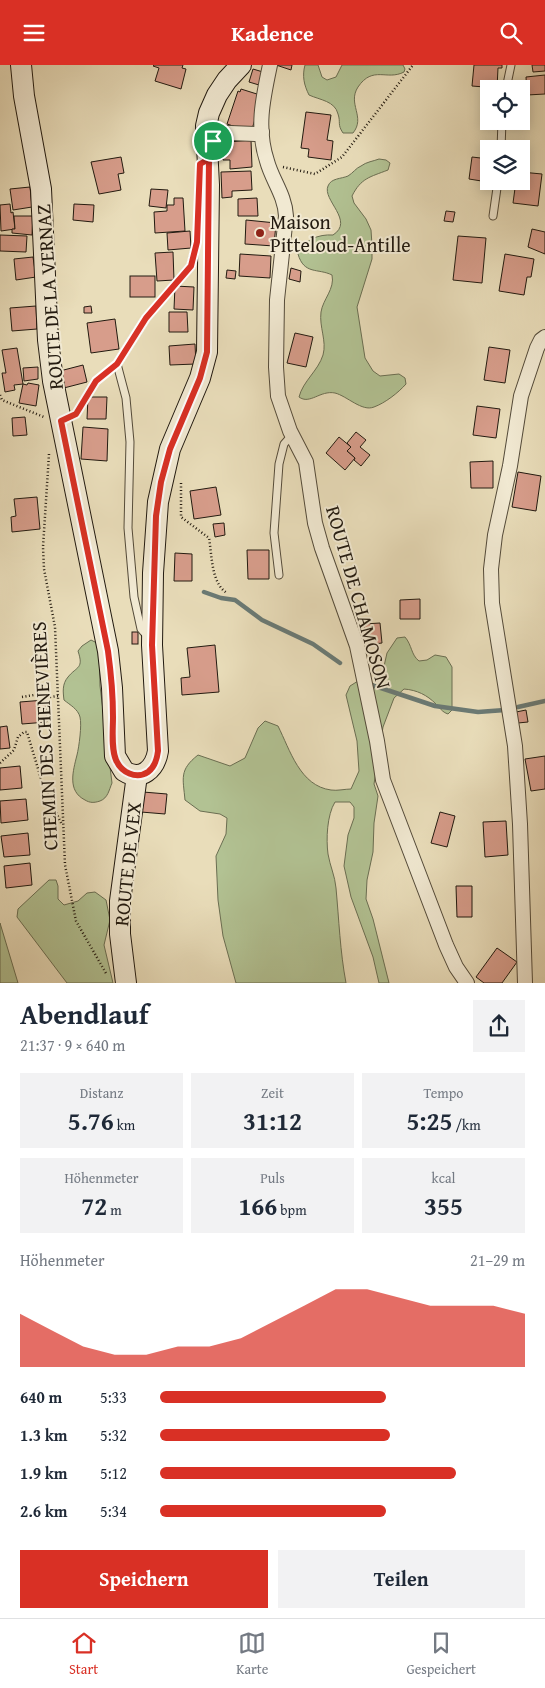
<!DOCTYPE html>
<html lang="de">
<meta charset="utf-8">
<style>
body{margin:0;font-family:"Gentium Book Plus",serif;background:#f2f2f3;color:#1f2937;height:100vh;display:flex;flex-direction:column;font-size:19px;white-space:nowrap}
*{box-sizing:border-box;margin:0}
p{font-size:16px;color:#747a83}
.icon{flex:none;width:28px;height:28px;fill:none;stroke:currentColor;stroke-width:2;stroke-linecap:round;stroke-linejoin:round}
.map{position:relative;height:918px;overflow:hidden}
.side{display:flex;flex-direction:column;background:#fff;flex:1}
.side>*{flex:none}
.tools{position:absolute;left:480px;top:15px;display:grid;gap:10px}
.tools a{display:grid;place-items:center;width:50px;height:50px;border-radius:0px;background:#fff;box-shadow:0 2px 12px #0003;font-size:25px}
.pin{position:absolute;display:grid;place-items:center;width:42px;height:42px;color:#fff;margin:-21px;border:2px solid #fff;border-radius:50%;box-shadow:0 1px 5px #0007}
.round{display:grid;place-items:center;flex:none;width:52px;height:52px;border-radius:0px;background:#f2f2f3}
.head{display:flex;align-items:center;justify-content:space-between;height:85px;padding:0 20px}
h1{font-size:28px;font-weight:800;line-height:38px}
.metrics{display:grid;grid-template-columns:repeat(3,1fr);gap:8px;height:85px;padding:5px 20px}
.metrics div{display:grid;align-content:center;border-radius:0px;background:#f2f2f3;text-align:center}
.metrics b{font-size:25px;font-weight:800}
.metrics small{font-size:14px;font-weight:400}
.metrics p{font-size:14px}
.chart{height:140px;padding:10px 20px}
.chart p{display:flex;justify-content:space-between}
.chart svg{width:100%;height:90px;margin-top:5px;fill:#d93025;opacity:.7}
.primary-button{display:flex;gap:10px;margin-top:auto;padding:10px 20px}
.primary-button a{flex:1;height:58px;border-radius:0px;background:#d93025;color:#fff;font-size:20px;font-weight:800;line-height:58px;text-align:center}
.primary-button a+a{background:#f2f2f3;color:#1f2937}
ul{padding:0 20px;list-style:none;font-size:16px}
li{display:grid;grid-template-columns:80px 60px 1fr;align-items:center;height:38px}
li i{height:12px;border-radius:6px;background:#d93025}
header{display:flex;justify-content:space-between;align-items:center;height:65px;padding:0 20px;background:#d93025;color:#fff;font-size:22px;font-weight:800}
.menu{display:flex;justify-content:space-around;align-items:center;height:70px;border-top:1px solid #e0e1e3;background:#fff;font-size:14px;color:#747a83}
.menu a{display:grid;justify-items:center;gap:2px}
.menu .active{color:#d93025}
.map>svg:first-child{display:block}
.green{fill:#b2c293;stroke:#6a6e52}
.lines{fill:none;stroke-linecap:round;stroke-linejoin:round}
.stream{stroke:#6a7a75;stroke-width:4.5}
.building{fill:#d79d8b;stroke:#221a10}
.lane-casing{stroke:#544b3a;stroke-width:9}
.street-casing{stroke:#544b3a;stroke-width:16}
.secondary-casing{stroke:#221a10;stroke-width:22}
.path{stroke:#221a10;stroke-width:2.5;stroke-dasharray:1 2.5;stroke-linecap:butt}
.lane{stroke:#f1e9d2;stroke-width:7}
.street{stroke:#f1e9d2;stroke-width:14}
.secondary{stroke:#f1e9d2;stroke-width:20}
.route-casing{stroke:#fff;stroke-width:10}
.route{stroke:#d93025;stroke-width:6}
.poi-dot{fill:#8f2418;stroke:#f1e9d2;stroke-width:2}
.labels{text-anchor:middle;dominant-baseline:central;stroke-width:4;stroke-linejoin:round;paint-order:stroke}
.poi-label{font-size:20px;fill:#221a10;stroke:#f1e9d2;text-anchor:start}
.street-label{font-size:20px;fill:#221a10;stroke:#f1e9d2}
</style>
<header><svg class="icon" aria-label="menu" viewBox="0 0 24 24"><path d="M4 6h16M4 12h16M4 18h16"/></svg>Kadence<svg class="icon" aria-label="search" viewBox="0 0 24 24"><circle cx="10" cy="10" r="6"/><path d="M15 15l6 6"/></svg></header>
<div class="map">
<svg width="545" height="918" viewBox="0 0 545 918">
<rect width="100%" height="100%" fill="#e9ddba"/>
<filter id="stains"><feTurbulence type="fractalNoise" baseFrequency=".004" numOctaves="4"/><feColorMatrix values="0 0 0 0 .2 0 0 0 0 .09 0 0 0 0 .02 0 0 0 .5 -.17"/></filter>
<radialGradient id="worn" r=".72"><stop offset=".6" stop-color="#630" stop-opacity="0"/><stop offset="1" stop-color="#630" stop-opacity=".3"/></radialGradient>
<g class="green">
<path d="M305 0H318L322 12 327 15 336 12 342 0H403L405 4 404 7C387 16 373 0 358 22 347 39 366 52 353 68H343C337 59 341 58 338 49 335 36 320 35 309 30 304 20 302 11 305 0Z"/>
<path d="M379 94 386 95 390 98 388 105C370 112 361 113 352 131L354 138 366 154 371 165 372 180V194L357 242 365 293 373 306 380 311 399 309 405 313 406 319C398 328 385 338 374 342 362 347 347 331 335 328 320 325 310 340 299 332 303 316 318 306 323 290 327 276 319 262 321 247 323 234 335 224 332 210 318 203 304 210 298 189 304 175 318 169 333 170 355 156 322 135 328 121 331 113 341 114 348 111 353 108 356 103 361 101 366 97 374 96 379 94Z"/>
<path d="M405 572C412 580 411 590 419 596L427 595 435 590 446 592 452 602V645L448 649C442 647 440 643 436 639 427 630 417 625 404 624L394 633 383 662 374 719 378 731 374 758 373 787 367 815 366 834 373 854 389 918H379L373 892 351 832 344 801 348 770 354 753V742L350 737H335C327 750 326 774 328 789 330 801 335 811 336 823 339 855 340 886 346 918H236L223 871 218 835 216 791 226 769 227 753 220 749 200 746 185 735C183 713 179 705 198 690L230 701 245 693 258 663 265 656 278 661C290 685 300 721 331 725 337 726 345 724 351 724L359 706 357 676 346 630 350 621 358 616C366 620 373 625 380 619L387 588 397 573Z"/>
<path d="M91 575 99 579 100 621 112 718C109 725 108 733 100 736 94 738 90 738 85 735 67 726 73 706 77 690 79 682 82 660 80 652 78 644 70 640 64 635 63 627 62 619 68 612 77 601 84 604 78 586L82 581Z"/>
<path d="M49 815H56L58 821V834L64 840 78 836 87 828 95 827 106 835 110 855 104 880 113 918H67L17 852 18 844Z"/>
<path d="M0 858 18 918H0Z"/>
</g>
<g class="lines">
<g class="stream">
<path d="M204 527 221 533 235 535 262 555 313 579 340 598"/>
<path d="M372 620 435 641 478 647 505 645"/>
<path d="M518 642 545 636"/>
</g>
</g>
<g class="building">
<path d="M154 0H183L182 3 186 4 181 24 155 16 159 3 153 1Z"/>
<path d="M276 0H292L291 5Z"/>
<path d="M474 0H502V3H498L497 23 472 21Z"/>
<path d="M532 0H545V6L533 7Z"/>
<path d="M253 4 263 7 259 20 249 17Z"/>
<path d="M545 10V29L527 30 526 12Z"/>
<path d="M241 24 260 30V39L251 67 227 59 238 26 240 27Z"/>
<rect x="521" y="37" width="7" height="16"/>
<path d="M306 47 331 50 327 75 333 76 331 95 308 92 309 84 301 83Z"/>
<path d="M251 75 252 102 230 104V95H223L222 83 229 82V77Z"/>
<path d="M121 92 124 108 118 109 121 125 99 129 91 97Z"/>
<path d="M472 92 489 94V116H495L494 118 469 114Z"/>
<path d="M251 106 252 125 232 126V132L222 133 221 107Z"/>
<path d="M521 107 542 109 538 141 513 138 516 116H521Z"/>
<path d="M30 122 32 142 13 145 10 124Z"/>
<path d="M151 124 168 125 166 143 149 141Z"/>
<path d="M174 133H183L185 166 155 168 154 147 167 146V140H174Z"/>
<path d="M257 133 258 151H238V134Z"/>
<path d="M10 139 11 148 13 147 15 164 1 166 0 140Z"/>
<path d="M74 139 94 140 93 157 73 155Z"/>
<path d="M446 146 455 147 453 157 444 156Z"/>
<path d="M14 151H33L32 170 12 168V164H15Z"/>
<path d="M246 155 276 158 274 181 245 179Z"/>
<path d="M532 164 545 167V189L528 182Z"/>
<path d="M190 166 191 183 168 185 167 168Z"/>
<path d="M0 170 27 171 26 187 0 186Z"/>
<path d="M458 171 486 173 482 218 453 215Z"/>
<path d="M173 187 174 215 157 216 155 188Z"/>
<path d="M240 189 271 191 270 213 239 211Z"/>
<path d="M505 189 534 194 531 212H527L524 230 499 226Z"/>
<path d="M33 192 36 212 16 215 14 194Z"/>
<path d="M291 203 301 206 300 217 289 214Z"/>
<path d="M227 205 236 206 235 214 226 213Z"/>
<rect x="130" y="211" width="25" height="21"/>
<path d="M175 221 194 222 193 245 174 244Z"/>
<path d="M36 241 37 264 12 266 10 243Z"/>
<path d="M91 241 92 248H84V242Z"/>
<path d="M169 247H187L188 267H169Z"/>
<path d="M115 254 119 284 91 288 87 258Z"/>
<path d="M295 268 313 272 306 302 287 298Z"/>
<path d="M195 279 196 299 170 300 169 281Z"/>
<path d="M489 282 510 285 505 318 484 315Z"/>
<path d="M17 283 23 319 14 320 15 325 5 327 2 308H6L2 285Z"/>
<path d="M83 300 87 317 60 324 56 307Z"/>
<path d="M38 302V314L24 316 23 303Z"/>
<path d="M28 318 39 320 36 341 19 338 23 319 27 320Z"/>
<path d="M88 332H107L106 354H87Z"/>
<path d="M477 341 500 344 496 373 473 370Z"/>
<path d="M25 352 27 370 13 371 12 353Z"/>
<path d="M83 362 108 364 107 396 81 394Z"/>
<path d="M356 367 366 375 360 382 370 390 361 401 354 395 355 393 347 386 351 382 347 378Z"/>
<path d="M339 372 351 382 347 386 355 393 345 405 326 388Z"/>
<path d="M493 396V423H471L470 397Z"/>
<path d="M518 407 541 411 536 446 512 442Z"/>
<path d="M216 422 221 450 194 454 190 426Z"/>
<path d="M37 432 40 464 12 467 11 452 16 451 14 434Z"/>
<path d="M224 458 225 470 215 472 213 459Z"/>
<path d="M247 485H269V514H248Z"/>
<path d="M175 488 192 489V516H174Z"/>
<path d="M420 534V554H400V535Z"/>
<path d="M380 558 382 578 365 580 364 559Z"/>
<rect x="132" y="567" width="6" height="12"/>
<path d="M215 580 219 627 182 630 181 613 190 612 187 583Z"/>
<path d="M45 635 47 657 22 659 20 637Z"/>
<path d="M526 645 528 657 518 658 516 647Z"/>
<path d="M7 661 10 683 0 684V662Z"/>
<path d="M545 691V724L531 726 525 694Z"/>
<path d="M20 701 22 723 0 725V703Z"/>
<path d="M143 727 167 729 165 749 141 747Z"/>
<path d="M26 734 28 755 1 758 0 736Z"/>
<path d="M440 747 455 751 447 782 431 778Z"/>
<path d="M506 756 508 790 485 792 483 757Z"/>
<path d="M28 768 30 790 4 792 1 771Z"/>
<path d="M30 798 32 820 6 823 4 801Z"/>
<path d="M456 821H472V852H457Z"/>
<path d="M497 883 517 897 502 918H484L476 912Z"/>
</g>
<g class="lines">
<defs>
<g id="lane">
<path d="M506 24 511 0"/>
<path d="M501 84 502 56"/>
<path d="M493 151 498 116"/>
<path d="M63 355 76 349"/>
<path d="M279 510 274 468 279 399 284 379 292 370"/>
<path d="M148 572 141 564 134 532 128 463 130 377 126 333 117 299 146 253 191 201 197 177 199 141"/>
</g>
<g id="street">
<path d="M270 0C263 33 256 63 267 96 272 115 285 130 286 151L277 235 276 302 278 331 290 366 306 397 315 458 322 483 357 581 377 676 383 715 446 880 456 902 467 918"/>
<path d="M206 67 255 69 262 67"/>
<path d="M525 918 520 759 515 681 492 538 491 504 495 470 510 401 521 331 537 283 541 275 545 272"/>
</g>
<g id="secondary">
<path d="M21 0 24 31 41 124 48 275 53 316 108 586 112 623 115 691 124 706C141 717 155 704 158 686L152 580 153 508 158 437 170 384 200 313 207 287 209 120 206 61 209 48 217 30 227 15 241 0"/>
<path d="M126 918 120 869V836L137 710"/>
</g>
</defs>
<use href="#lane" class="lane-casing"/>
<use href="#street" class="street-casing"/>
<use href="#secondary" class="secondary-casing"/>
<g class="path">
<path d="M283 102 315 109 342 92 413 0"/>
<path d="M0 330 2 335 44 352"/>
<path d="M81 341 96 316 108 306"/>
<path d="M49 389 43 482 44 504 55 562 65 800 76 856 107 910"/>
<path d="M181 418V452L209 473C212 490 211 518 227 528"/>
<path d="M22 632 40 629 41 633 58 631"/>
<path d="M0 698 14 685 18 672 24 667H27L42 717 62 760"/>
</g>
<use href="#lane" class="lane"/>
<use href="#street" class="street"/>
<use href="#secondary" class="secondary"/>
</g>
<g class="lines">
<defs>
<path id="route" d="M213 76 209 94 207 287 200 313 170 384 161 417 156 451 152 580 158 686C157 694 155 702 148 707 136 715 121 707 116 695 111 683 113 665 113 652 113 630 111 608 108 586L61 356 76 349 96 316 117 299 146 253 191 201 197 177 200 99 209 94 206 67H215L213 76"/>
</defs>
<use href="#route" class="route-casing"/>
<use href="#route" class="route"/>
</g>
<circle class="poi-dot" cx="260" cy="168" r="5"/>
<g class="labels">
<g class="poi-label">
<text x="270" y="156">Maison<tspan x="270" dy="23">Pitteloud-Antille</tspan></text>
</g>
<g class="street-label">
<text transform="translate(49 232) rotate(-94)">ROUTE DE LA VERNAZ</text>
<text transform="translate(359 532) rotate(74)">ROUTE DE CHAMOSON</text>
<text transform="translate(44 671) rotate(-93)">CHEMIN DES CHENEVIÈRES</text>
<text transform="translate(127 799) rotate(-84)">ROUTE DE VEX</text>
</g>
</g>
<rect width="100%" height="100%" filter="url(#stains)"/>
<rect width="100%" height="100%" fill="url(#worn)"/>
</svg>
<div class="tools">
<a><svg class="icon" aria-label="locate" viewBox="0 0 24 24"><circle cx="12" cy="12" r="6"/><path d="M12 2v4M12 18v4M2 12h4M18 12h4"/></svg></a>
<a><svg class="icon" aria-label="layers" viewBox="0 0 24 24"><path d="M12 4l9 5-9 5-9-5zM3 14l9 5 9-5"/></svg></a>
</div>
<div class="pin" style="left:213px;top:76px;background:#1e9e55"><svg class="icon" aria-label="arrive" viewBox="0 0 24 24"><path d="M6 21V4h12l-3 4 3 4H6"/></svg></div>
</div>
<section class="side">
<div class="head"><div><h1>Abendlauf</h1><p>21:37 · 9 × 640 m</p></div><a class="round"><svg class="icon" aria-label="share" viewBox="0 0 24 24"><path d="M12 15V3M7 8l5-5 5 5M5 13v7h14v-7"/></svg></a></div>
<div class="metrics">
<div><p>Distanz</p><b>5.76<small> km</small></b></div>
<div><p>Zeit</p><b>31:12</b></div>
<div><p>Tempo</p><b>5:25<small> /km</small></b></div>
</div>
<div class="metrics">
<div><p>Höhenmeter</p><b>72<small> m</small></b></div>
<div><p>Puls</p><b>166<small> bpm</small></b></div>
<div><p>kcal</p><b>355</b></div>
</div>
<div class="chart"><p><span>Höhenmeter</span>21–29 m</p>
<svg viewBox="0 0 160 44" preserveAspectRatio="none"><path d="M0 44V18L10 26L20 34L30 38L40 38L50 34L60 34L70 30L80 22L90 14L100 6L110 6L120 10L130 14L140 14L150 14L160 18V44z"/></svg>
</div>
<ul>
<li><b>640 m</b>5:33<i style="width:62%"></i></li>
<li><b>1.3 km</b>5:32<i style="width:63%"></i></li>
<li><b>1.9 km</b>5:12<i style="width:81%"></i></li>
<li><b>2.6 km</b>5:34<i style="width:62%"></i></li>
</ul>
<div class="primary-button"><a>Speichern</a><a>Teilen</a></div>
</section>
<nav class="menu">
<a class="active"><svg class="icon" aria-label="home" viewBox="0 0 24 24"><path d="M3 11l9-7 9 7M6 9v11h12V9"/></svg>Start</a>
<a><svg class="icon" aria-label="map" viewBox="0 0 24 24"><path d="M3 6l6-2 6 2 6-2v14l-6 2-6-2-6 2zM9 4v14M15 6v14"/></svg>Karte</a>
<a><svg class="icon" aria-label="saved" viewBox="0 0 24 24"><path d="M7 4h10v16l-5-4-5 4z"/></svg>Gespeichert</a>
</nav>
